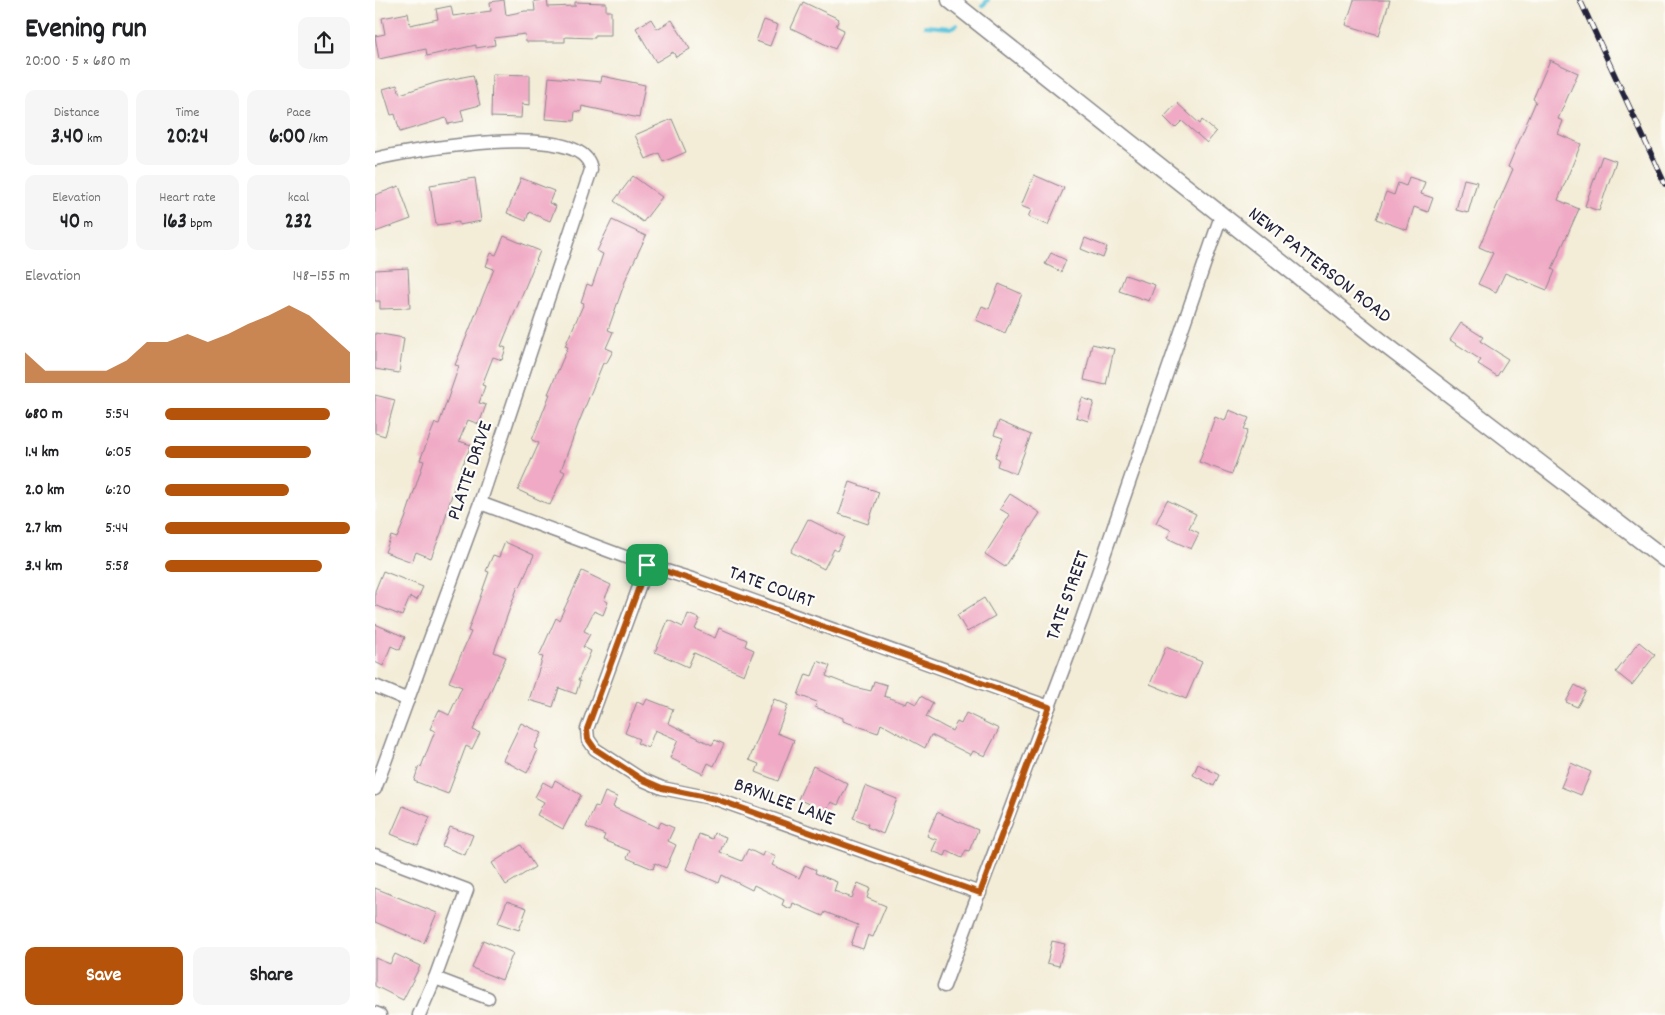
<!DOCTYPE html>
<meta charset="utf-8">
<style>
body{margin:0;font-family:Dekko,sans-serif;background:#f6f6f6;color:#202124;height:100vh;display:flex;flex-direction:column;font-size:19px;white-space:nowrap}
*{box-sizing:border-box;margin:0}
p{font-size:16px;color:#757577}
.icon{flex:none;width:28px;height:28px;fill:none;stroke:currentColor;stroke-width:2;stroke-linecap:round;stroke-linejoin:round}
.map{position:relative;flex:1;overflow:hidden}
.panel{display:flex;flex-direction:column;background:#fff;width:375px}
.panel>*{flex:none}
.pin{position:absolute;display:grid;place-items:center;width:42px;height:42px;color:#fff;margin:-21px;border-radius:10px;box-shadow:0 2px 8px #0006}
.round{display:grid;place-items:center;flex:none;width:52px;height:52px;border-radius:10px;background:#f6f6f6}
.head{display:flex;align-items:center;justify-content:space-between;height:85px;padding:0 25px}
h1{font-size:28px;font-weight:700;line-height:38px}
.stats{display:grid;grid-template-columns:repeat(3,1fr);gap:8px;height:85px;padding:5px 25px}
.stats div{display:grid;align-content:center;border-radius:10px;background:#f6f6f6;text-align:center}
.stats b{font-size:21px;font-weight:700}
.stats small{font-size:14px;font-weight:400}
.stats p{font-size:14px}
.chart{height:140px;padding:10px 25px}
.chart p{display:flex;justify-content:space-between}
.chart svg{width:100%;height:90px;margin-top:5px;fill:#b45309;opacity:.7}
.primary-button{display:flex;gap:10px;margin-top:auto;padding:10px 25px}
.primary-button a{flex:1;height:58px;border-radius:10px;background:#b45309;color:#fff;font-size:20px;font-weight:700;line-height:58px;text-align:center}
.primary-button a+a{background:#f6f6f6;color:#202124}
ul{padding:0 25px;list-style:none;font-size:16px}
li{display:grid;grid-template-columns:80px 60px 1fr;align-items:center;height:38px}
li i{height:12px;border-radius:6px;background:#b45309}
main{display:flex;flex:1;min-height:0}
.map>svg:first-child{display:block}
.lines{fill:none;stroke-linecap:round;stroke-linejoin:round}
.stream{stroke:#61c6de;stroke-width:4}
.building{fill:#f0aac5}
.minor-casing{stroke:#8a888a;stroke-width:15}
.tertiary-casing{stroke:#8a888a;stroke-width:19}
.minor{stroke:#fff;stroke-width:12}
.tertiary{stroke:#fff;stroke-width:16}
.rail-casing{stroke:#22223b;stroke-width:5.5}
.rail{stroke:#fdfcf7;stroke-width:4;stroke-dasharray:11;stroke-linecap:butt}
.route-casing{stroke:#fff;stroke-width:10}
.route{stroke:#b45309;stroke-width:6}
.labels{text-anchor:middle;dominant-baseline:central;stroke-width:4.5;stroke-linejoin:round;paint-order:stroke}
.street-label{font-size:20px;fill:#22223b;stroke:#fdfcf7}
</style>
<main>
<section class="panel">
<div class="head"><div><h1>Evening run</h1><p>20:00 · 5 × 680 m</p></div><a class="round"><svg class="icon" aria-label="share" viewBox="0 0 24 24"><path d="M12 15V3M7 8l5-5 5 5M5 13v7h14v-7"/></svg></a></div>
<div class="stats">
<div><p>Distance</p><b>3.40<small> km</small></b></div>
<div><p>Time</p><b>20:24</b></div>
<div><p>Pace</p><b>6:00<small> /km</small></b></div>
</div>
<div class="stats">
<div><p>Elevation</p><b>40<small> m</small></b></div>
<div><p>Heart rate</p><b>163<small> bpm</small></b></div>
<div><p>kcal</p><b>232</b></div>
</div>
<div class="chart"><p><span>Elevation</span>148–155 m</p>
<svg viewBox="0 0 160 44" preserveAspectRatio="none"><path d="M0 44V29L10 38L20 38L30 38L40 38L50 33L60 24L70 24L80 20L90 24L100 20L110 15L120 11L130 6L140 11L150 20L160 29V44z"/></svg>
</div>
<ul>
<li><b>680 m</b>5:54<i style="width:89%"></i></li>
<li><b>1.4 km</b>6:05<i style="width:79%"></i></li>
<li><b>2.0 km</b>6:20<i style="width:67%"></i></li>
<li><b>2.7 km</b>5:44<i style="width:100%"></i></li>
<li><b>3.4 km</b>5:58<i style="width:85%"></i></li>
</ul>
<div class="primary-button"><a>Save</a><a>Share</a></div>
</section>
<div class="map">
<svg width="1290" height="1015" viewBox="0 0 1290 1015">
<rect width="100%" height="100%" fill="#fdfcf7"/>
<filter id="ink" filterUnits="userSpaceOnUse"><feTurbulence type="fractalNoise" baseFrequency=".02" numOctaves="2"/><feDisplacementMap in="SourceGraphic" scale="10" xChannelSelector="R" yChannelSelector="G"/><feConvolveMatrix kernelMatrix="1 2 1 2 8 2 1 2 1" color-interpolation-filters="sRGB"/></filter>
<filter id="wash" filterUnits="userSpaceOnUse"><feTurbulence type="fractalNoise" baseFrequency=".0096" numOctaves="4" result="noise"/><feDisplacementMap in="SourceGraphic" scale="20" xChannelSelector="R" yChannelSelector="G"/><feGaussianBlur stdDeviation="1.12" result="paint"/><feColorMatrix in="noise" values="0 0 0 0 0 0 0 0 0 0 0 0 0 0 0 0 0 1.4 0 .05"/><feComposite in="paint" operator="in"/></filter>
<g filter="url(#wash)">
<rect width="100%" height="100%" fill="#f3edd8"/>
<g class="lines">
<g class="stream">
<path d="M607 6 613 0"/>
<path d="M550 26 576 28 582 25"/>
</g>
</g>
<g id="blocks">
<g class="building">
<path d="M129 0 131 15 150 11H160L159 1 172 0 173 7 200 6V2L231 3V11H236V35H220V38L190 37V42H151L150 34 119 38 120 45 101 48V45L52 56 51 49 4 59 0 36 10 34 7 18 33 13 35 25 63 19 61 9 76 6 78 16 116 11 115 2Z"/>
<path d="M979 0H1015L1004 35 971 25Z"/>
<path d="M428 2 464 19 461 26 469 30 460 49 416 28Z"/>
<path d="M276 19 282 29 297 20 315 49 301 57 298 52 281 62 261 28Z"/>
<path d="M389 20 403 25 395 46 381 41Z"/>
<path d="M1175 60 1203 73 1183 119 1188 121 1183 134 1206 144 1183 200 1204 209 1177 269 1180 271 1172 290 1130 273 1121 292 1103 284 1118 253 1104 247 1138 169 1133 167 1161 101 1158 99Z"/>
<path d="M117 74 155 75V105L147 104 146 118 116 117Z"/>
<path d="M98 75 105 105 86 110 89 121 73 124 71 118 25 132 20 114 16 115 8 89 22 85 25 94 63 82Z"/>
<path d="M227 76 270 85 264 118 207 106 206 112 200 111 199 121 170 119 174 77 226 82Z"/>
<path d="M802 103 825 124 827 120 841 132 832 143 807 121 800 128 789 117Z"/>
<path d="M297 119 311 152 288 162 284 153 271 159 260 135Z"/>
<path d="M1227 156 1241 161 1224 211 1210 206Z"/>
<path d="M659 175 689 188 673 225 653 217 656 210 646 206Z"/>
<path d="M258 176 287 197 268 222 239 201Z"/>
<path d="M1034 177 1050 182 1046 194 1058 198 1053 212 1039 207 1032 230 1001 219 1011 192 1019 195 1023 183 1031 186Z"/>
<path d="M100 178 106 221 84 225V222L61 225 55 185Z"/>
<path d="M146 178 179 191 174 203 181 206 175 221 154 212 151 221 132 213Z"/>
<path d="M1089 179 1102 182 1093 213 1081 210Z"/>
<path d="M24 186 36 219 0 232V195Z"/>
<path d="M237 220 271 236 252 276 233 330 238 332 231 348 238 351 231 364 228 363 204 422 186 470 190 472 175 505 143 490 164 443 157 440 175 394H173L193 347 190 346 209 303 206 302 212 284 217 286 228 254 222 251Z"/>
<path d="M129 236 165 251 126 346 131 348 127 360 118 357 107 385 110 386 104 403 111 405 104 424 93 420 84 441 96 445 80 484 66 533 56 558 41 552 37 562 10 552 16 536 22 538 30 519 49 461 45 460 60 423 64 424 84 366 80 365 119 269 111 266 116 253 121 255Z"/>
<path d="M710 238 732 247 728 258 706 249Z"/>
<path d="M676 253 691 260 686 272 670 264Z"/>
<path d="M33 268 35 308 5 309V301H0V270Z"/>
<path d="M750 275 780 285 774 301 744 291Z"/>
<path d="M624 284 647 294 630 333 601 320 607 306 614 309Z"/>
<path d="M1086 323 1108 337 1105 341 1133 359 1122 376 1103 364 1106 360 1075 340Z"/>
<path d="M0 333 29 338 24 373 0 369Z"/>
<path d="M717 344 739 349 731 385 709 380Z"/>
<path d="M0 395 20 400 10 436 0 433Z"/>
<path d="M707 398 719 402 713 421 701 417Z"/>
<path d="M854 410 874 418 869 429 873 430 857 474 824 462 840 417 850 421Z"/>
<path d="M624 421 656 435 641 474 622 466 624 459 620 457 628 438 619 435Z"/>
<path d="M475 482 504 492 493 524 464 514Z"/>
<path d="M635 494 665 513 630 567 610 554 635 515 625 509Z"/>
<path d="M792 500 821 514 814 528 824 533 816 549 792 538 796 530 781 523Z"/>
<path d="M433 519 469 537 462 551 459 549 449 569 416 552Z"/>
<path d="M130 542 159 555 145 587 143 586 119 652 131 657 98 730 105 733 97 749 91 746 73 794 39 781 44 766 46 767 60 731 55 729 64 710 74 715 87 687 74 682 96 632 93 631 114 572 111 571 118 555 124 557Z"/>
<path d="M8 571 48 587 42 600 35 597 27 616 0 605V591Z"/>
<path d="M207 571 236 585 229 600 233 602 228 615 219 611 209 631 215 634 208 647 216 651 203 681H205L201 694 184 688 178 707 154 700 168 657 164 656 181 618 184 620Z"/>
<path d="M609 598 620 616 592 632 582 615Z"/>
<path d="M313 614 325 619 320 629 340 638 344 628 372 640 370 646 379 650 369 675 319 653 313 667 280 652 293 620 308 627Z"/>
<path d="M0 624 30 637 25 650 16 646 8 666 0 662Z"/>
<path d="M1264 642 1280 655 1257 685 1241 672Z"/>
<path d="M791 647 827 662 811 699 775 684Z"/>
<path d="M443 661 455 666 451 676 479 687 496 691 499 681 512 685 509 696 531 704 533 700 541 704 546 696 558 703 551 717 577 731 582 722 586 724 591 713 624 729 610 756 598 751 596 755 556 735 550 748 506 724 503 733 468 721V718L440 707 442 702 423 695 431 674 437 676Z"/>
<path d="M1200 685 1211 691 1202 707 1191 702Z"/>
<path d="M272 699 298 709 293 723 337 745 340 740 349 744 339 766 333 763 328 774 295 758 303 740 280 730 273 748 262 743 264 739 250 733 262 702 269 705Z"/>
<path d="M399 699 413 705 402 733 419 740 403 781 381 772 384 764 374 760Z"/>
<path d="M146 723 167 733 159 748 163 750 152 773 128 760Z"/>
<path d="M1196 763 1216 772 1206 795 1186 787Z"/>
<path d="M823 764 844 775 839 786 818 775Z"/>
<path d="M438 766 473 784 463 805 456 802 450 814 437 808 438 806 423 799Z"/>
<path d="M180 780 206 795 188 829 162 815 169 802 160 797 168 782 177 787Z"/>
<path d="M490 786 522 799 508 834 492 827 493 824 478 818Z"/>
<path d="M230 792 242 797 238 807 283 828 286 822 299 828 293 841 301 845 291 868 280 863 278 869 252 858 255 851 228 840 230 835 211 827 220 806 224 807Z"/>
<path d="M28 806 55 817 43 845 16 834Z"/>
<path d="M562 812 603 830 594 851 591 850 587 858 572 851 570 856 557 851 562 840 552 836Z"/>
<path d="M75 827 98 835 90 855 67 846Z"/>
<path d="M339 833 351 837 345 852 367 861 373 849 387 856 389 851 401 857 397 865 424 878 430 865 441 870 440 873 462 882 459 891 477 898 483 883 495 888 492 898 511 906 498 937 493 935 488 949 476 945 483 925 450 912 448 916 418 903 416 909 407 905 409 900 379 885 377 890 347 875 344 883 311 869 324 834 337 839Z"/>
<path d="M146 845 160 867 131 885 117 863Z"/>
<path d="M0 888 62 913 49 943 0 922Z"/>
<path d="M132 901 152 908 144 930 123 923Z"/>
<path d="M108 940 138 953 127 980 97 968Z"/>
<path d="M677 941 690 944 684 966 672 963Z"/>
<path d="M20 954 45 966 28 1000 0 986V958L15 964Z"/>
</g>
</g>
</g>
<g filter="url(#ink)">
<use href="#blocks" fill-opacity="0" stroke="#8a888a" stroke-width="1"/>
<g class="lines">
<defs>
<g id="minor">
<path d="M0 159C33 151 212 118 216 170L105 503 0 789"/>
<path d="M105 503 272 565 323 581 674 707"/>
<path d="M272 565 212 729 213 739 220 749 266 779 287 788 341 799 605 893"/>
<path d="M0 686 33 700"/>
<path d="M0 855 92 890 60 978 44 1015"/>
<path d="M60 978 113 998"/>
<path d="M569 986 707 619 846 216"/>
<path d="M0 1013 5 1015"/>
</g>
<path id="tertiary" d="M575 0 1004 340 1290 559"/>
</defs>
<use href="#minor" class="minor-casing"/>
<use href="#tertiary" class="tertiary-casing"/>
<use href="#minor" class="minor"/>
<use href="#tertiary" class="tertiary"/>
<defs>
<path id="rail" d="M1205 0 1290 184"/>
</defs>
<use href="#rail" class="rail-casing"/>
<use href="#rail" class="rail"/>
</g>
</g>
<g class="lines" filter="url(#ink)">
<defs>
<path id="route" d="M272 565 323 582 674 707 605 893 341 799 287 788 266 779 220 749 213 739 212 729Z"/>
</defs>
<use href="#route" class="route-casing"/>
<use href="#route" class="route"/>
</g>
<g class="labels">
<g class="street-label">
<text transform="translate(944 266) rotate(38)">NEWT PATTERSON ROAD</text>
<text transform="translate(96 471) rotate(-71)">PLATTE DRIVE</text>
<text transform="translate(396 588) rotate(20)">TATE COURT</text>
<text transform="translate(694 596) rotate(-70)">TATE STREET</text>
<text transform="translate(409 803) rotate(20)">BRYNLEE LANE</text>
</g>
</g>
</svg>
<div class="pin" style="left:272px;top:565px;background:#1e9e55"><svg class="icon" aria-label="arrive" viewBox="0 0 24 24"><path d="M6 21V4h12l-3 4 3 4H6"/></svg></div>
</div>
</main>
